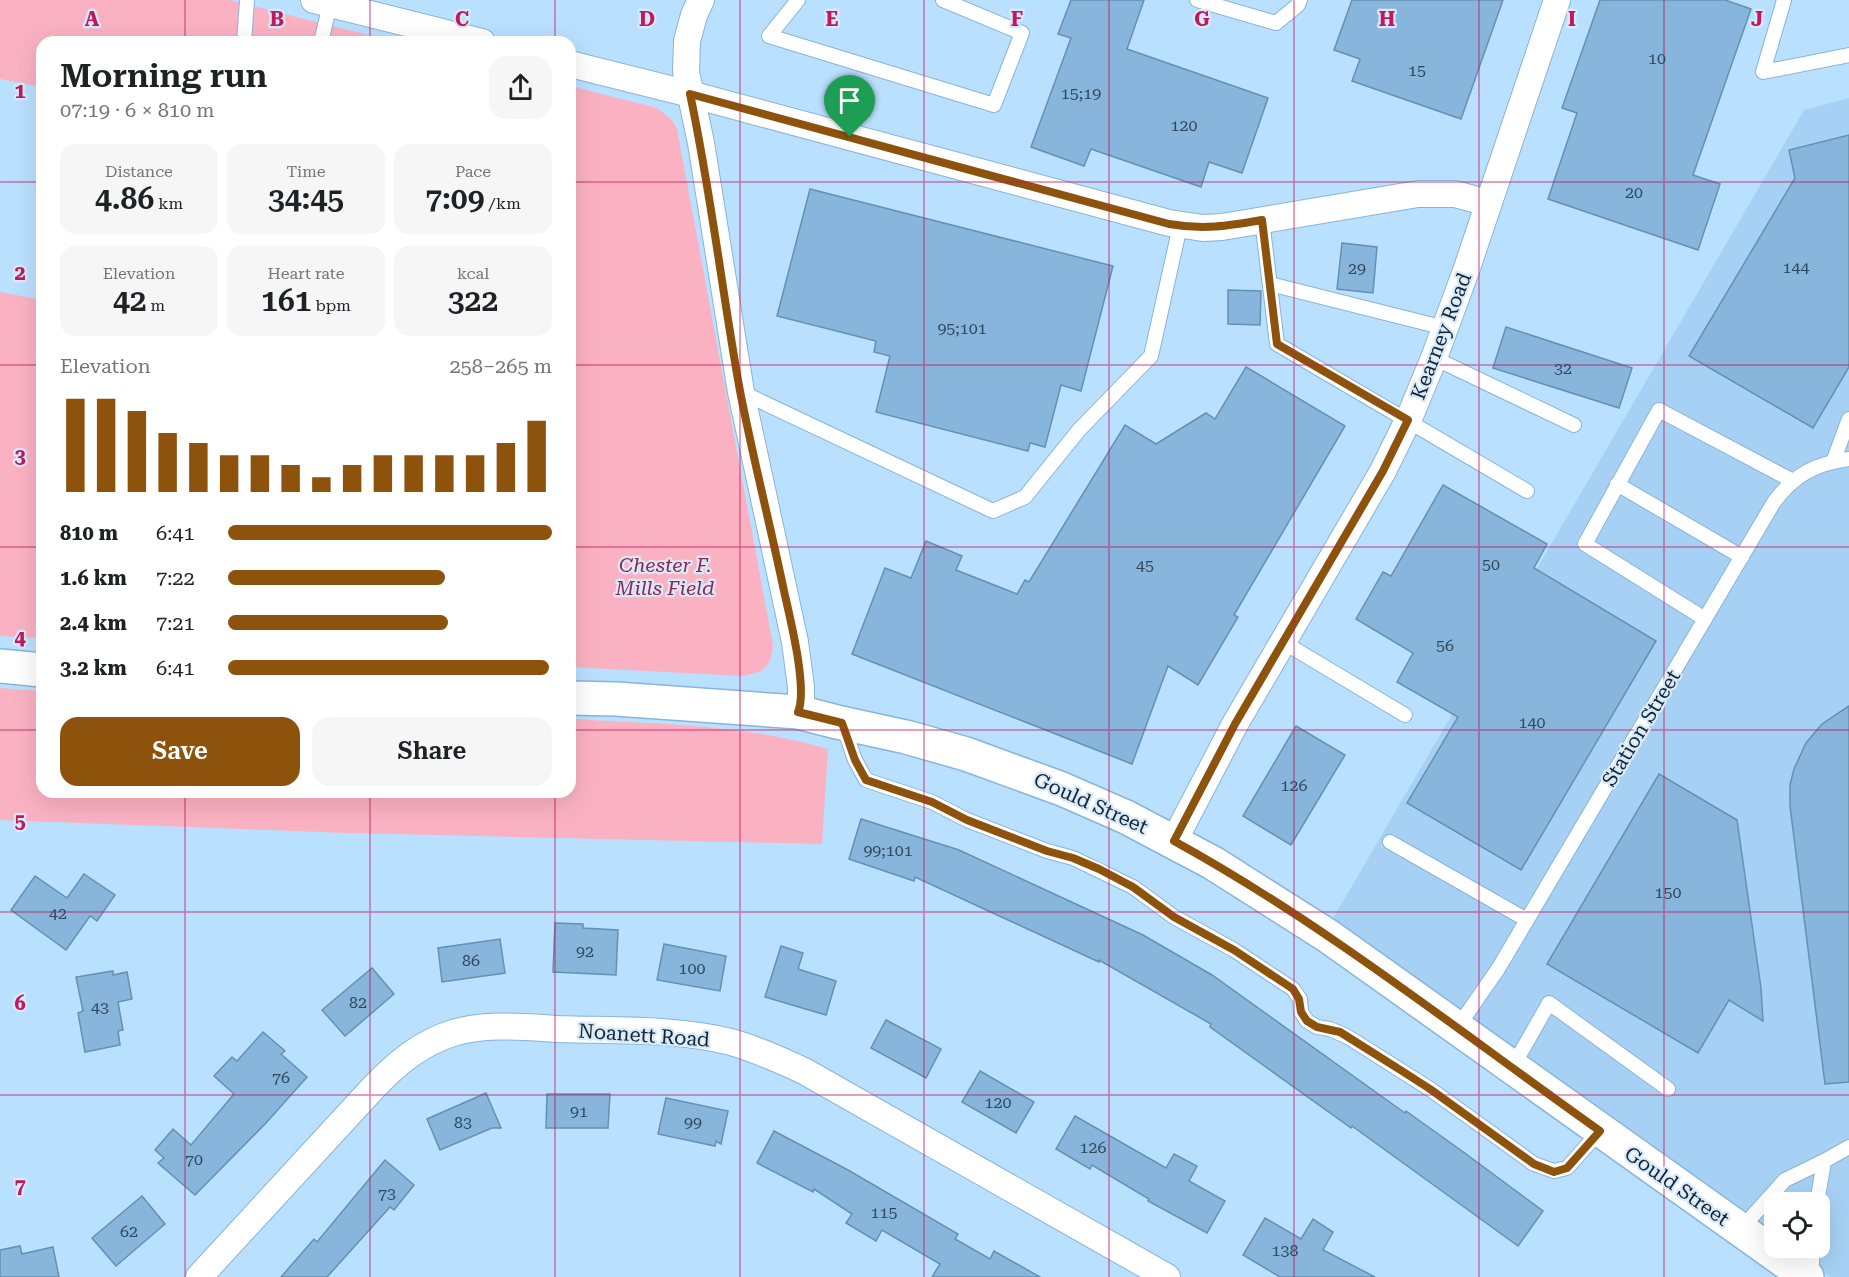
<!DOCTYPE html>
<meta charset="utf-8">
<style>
body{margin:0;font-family:"Roboto Serif",serif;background:#f6f6f6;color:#202124;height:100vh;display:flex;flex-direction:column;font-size:22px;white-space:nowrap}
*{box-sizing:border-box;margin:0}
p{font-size:20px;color:#757577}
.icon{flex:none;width:33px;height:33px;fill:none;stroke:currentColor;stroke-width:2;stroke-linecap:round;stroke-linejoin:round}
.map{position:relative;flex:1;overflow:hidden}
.panel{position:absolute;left:36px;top:36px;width:540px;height:762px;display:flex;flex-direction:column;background:#fff;border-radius:18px;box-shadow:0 6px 24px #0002}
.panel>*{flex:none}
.fabs{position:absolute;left:1764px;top:1192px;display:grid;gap:12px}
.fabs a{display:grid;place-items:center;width:66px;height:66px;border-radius:12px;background:#fff;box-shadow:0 6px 24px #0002;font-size:30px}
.pin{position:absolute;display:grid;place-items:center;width:51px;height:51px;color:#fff;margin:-62px -26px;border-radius:50% 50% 50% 0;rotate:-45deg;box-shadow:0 0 6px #0007}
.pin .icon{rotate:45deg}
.round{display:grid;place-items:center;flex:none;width:63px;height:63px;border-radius:18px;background:#f6f6f6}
.overview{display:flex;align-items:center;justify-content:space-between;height:102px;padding:0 24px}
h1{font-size:33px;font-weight:600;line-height:45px}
.stats{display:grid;grid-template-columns:repeat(3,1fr);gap:9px;height:102px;padding:6px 24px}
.stats div{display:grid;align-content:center;border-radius:15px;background:#f6f6f6;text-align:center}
.stats b{font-size:30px;font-weight:600}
.stats small{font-size:16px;font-weight:400}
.stats p{font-size:16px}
.chart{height:168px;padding:12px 24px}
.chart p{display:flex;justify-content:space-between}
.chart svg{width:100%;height:108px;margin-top:6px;stroke:#8d530d;stroke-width:6}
.button{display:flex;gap:12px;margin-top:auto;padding:12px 24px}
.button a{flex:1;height:69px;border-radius:18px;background:#8d530d;color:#fff;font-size:24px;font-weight:600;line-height:69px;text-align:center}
.button a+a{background:#f6f6f6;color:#202124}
ul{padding:0 24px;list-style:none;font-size:20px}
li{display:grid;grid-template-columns:96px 72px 1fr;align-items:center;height:45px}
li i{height:15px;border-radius:8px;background:#8d530d}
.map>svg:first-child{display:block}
.built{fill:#a7d1f4}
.green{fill:#fab2c3}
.building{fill:#88b5db;stroke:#6490b4;stroke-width:1.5}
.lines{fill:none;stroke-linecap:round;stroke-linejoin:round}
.lane-casing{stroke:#87b4da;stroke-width:16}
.street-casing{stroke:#87b4da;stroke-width:28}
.secondary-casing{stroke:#87b4da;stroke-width:36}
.lane{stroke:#fff;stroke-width:14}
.street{stroke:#fff;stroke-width:26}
.secondary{stroke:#fff;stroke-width:33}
.route-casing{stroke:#fff;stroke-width:12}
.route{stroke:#8d530d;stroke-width:8}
.grid{fill:none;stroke:#c2185b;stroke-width:1.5;stroke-opacity:0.55}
.labels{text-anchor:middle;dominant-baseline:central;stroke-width:4.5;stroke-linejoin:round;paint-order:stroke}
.number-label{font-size:16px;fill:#30485c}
.street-label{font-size:20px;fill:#122432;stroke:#d8eafa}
.park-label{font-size:20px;font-style:italic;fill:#94244d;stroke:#d8eafa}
.grid-label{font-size:20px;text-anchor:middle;font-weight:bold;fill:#c2185b;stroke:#d8eafa;stroke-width:4.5;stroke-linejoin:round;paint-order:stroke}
</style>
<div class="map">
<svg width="1849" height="1277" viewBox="0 0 1849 1277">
<rect width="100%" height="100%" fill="#bae0ff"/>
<path class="built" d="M1849 98V1277H1830L1790 1248H1820V1203H1774V1237L1331 922 1804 110Z"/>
<g class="green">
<path d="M0 0H229L396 42H42V87L0 79Z"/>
<path d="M570 86 657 108 672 120 677 129 773 645C772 667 762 673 742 676L570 667Z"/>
<path d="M0 292 42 300V638L0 636Z"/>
<path d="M0 688 42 691V792H570V719C656 724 745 724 828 749L822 844 347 833 0 820Z"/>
</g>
<g class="building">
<path d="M1071 0H1144L1127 49 1268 98 1242 173 1209 162 1201 187 1091 149 1084 166 1031 147 1071 38 1058 34Z"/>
<path d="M1352 0H1503L1461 119 1352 81 1360 59 1334 50Z"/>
<path d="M1600 0H1725L1751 9 1693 175 1720 184 1698 250 1548 199 1577 113 1562 108Z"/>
<path d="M1849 135V367L1813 428 1689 356 1795 178 1789 150Z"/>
<path d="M810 189 1113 266 1081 391 1061 385 1045 447 1030 443 1028 451 876 412 890 356 874 352 876 341 777 316Z"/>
<path d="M1342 243 1377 247 1373 293 1337 289Z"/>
<path d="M1228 290 1261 291 1260 325 1228 324Z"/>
<path d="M1506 327 1632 368 1619 408 1493 368Z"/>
<path d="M1246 367 1345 426 1234 615 1238 617 1198 685 1168 666 1132 764 852 654 885 568 911 578 926 541 962 556 956 570 1017 594 1025 580 1029 582 1125 425 1156 444 1206 413 1215 419Z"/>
<path d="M1443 485 1547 544 1534 568 1656 641 1521 870 1407 803 1458 717 1397 682 1413 653 1356 619 1383 572 1391 576Z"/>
<path d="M1849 706V1082L1825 1084 1790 806V785L1794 769 1806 743 1822 724Z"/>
<path d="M1296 726 1345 755 1291 845 1243 816Z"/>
<path d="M1659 774 1737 820 1761 988 1763 1021 1729 1000 1698 1053 1547 964Z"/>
<path d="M861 819 959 850 1143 935 1212 975 1405 1113 1406 1111 1462 1151 1543 1211 1518 1246 1352 1126 1351 1128 1210 1027 1211 1024 1099 960V962L915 877 914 881 849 859Z"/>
<path d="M84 874 115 895 97 921 90 916 66 950 11 910 35 876 67 898Z"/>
<path d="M555 923 583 924V928L618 930 616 975 553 972Z"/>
<path d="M500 939 505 973 442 982 438 948Z"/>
<path d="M664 944 726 956 720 991 657 980Z"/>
<path d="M781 946 803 953 798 969 836 981 826 1015 765 997Z"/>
<path d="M372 968 394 994 345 1036 322 1010Z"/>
<path d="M113 971V975L127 972 132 999 118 1002 123 1030 118 1031 120 1045 85 1052 78 1013 83 1011 76 977Z"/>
<path d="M886 1020 941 1049 926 1078 871 1048Z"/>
<path d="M263 1032 285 1051 281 1054 307 1077 266 1123 195 1195 158 1163 164 1158 155 1150 173 1129 191 1145 234 1094 214 1076 232 1057 237 1061Z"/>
<path d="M980 1071 1034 1102 1016 1133 962 1102Z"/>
<path d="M486 1093 501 1128H492L440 1150 427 1119Z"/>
<path d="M547 1094H610L608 1128H546Z"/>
<path d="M666 1098 728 1111 721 1144 716 1141 715 1146 658 1134Z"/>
<path d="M1075 1116 1166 1168 1174 1154 1197 1166 1189 1181 1225 1201 1207 1233 1148 1201 1149 1199 1092 1165 1090 1169 1056 1149Z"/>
<path d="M774 1131 848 1170 958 1234 955 1239 990 1259 994 1251 1040 1277H932L940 1264 882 1230 876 1241 846 1223 852 1214 814 1189 813 1192 757 1163Z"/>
<path d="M385 1160 414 1185 394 1210 390 1207 327 1277H281L314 1239 317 1242Z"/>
<path d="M142 1196 165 1224 116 1266 92 1238Z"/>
<path d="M1265 1218 1301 1239 1313 1219 1333 1232 1323 1250 1375 1277H1280L1243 1255Z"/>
<path d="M20 1246 22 1254 53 1247 59 1277H0V1250Z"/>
</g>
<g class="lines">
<defs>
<g id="lane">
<path d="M798 0 769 36 994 105 1022 33 943 0"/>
<path d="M1197 0 1276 23 1298 5 1300 0"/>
<path d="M1784 0 1763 72 1849 55"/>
<path d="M244 42 247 0"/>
<path d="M321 42 330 4"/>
<path d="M1262 220 1277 344 1527 491"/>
<path d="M1270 284 1445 328"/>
<path d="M1434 358 1574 425"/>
<path d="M741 392 993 511 1025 497 1079 430 1151 356 1180 226"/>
<path d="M1833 462 1849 419"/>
<path d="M1617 484 1742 557"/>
<path d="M1705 619 1585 544 1659 410 1793 481"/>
<path d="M1283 642 1405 715"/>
<path d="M843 725 855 760 866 780 932 802 967 820 1047 851 1073 858 1133 887 1174 917 1234 950 1293 989 1300 999 1301 1012 1307 1021 1317 1027 1330 1029 1348 1037 1430 1089 1534 1164 1554 1171 1567 1168 1600 1131"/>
<path d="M1390 842 1527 920"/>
<path d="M1457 1028 1498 969 1774 502C1795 474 1815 464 1849 459"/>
<path d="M1512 1068 1549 1003 1668 1089"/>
<path d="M1824 1161 1849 1147"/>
<path d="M1740 1230 1785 1180 1824 1161 1817 1203"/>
<path d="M1811 1277 1813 1248"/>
</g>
<g id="street">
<path d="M314 0 482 42"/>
<path d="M701 0 694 15 687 41 686 72 701 143 741 392 795 642 801 687V705L798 712"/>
<path d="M570 64 690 94 1169 223 1203 228 1222 227 1418 194H1455L1488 203"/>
<path d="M1174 841 1235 724 1383 471 1410 416 1434 358 1467 268 1557 0"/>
<path d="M199 1277 374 1087C397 1063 421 1043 453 1033 486 1023 524 1027 558 1029 615 1031 675 1028 731 1042 756 1049 780 1060 804 1071L1167 1277"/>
</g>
<g id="secondary">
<path d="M0 666 42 670"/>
<path d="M570 698 616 699 798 712 837 722 906 737 966 754 1062 789 1126 817 1213 863 1328 936 1807 1277"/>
</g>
</defs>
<use href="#lane" class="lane-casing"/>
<use href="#street" class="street-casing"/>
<use href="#secondary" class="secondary-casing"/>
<use href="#lane" class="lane"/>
<use href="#street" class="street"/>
<use href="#secondary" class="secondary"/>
</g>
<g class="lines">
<defs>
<path id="route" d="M690 94 1169 224C1203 230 1228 226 1262 220L1277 344 1408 420 1383 471 1235 724 1174 841C1325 924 1460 1032 1600 1131L1567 1168 1554 1172 1534 1164 1430 1089 1402 1071 1340 1032 1317 1027 1307 1021 1301 1012 1299 999 1293 989 1234 950 1174 917 1133 887 1099 869 1073 858 1047 851 967 820 932 802 866 780 855 760 842 723 798 712C808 689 790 618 784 591 770 524 753 458 740 391 722 292 711 192 690 94Z"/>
</defs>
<use href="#route" class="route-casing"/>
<use href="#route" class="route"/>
</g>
<path class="grid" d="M185 0V42M370 0V42M555 0V42M740 0V1277M924 0V1277M1109 0V1277M1294 0V1277M1479 0V1277M1664 0V1277M0 182H42M570 182H1849M0 365H42M570 365H1849M0 547H42M570 547H1849M0 730H42M570 730H1849M185 792V1277M370 792V1277M555 792V1277M0 912H1849M0 1095H1849"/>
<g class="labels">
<g class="number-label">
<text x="1657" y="58">10</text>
<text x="1417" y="70">15</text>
<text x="1081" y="93">15;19</text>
<text x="1184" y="125">120</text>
<text x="1634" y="192">20</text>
<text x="1796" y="267">144</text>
<text x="1357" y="268">29</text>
<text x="962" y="328">95;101</text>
<text x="1563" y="368">32</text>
<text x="1491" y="564">50</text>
<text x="1145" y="565">45</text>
<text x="1445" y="645">56</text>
<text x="1532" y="722">140</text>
<text x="1294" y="785">126</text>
<text x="888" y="850">99;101</text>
<text x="1668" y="892">150</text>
<text x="58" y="913">42</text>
<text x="585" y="951">92</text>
<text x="471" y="960">86</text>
<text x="692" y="968">100</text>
<text x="358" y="1002">82</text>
<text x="100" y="1007">43</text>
<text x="281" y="1077">76</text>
<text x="998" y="1102">120</text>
<text x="579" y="1111">91</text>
<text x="463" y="1122">83</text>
<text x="693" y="1122">99</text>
<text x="1093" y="1147">126</text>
<text x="194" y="1159">70</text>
<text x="387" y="1193">73</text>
<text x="884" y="1212">115</text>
<text x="129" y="1231">62</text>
<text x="1285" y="1250">138</text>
</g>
<g class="street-label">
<text transform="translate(1441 336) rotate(-69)">Kearney Road</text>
<text transform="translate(1641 728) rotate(-59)">Station Street</text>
<text transform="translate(1091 803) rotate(24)">Gould Street</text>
<text transform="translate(644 1035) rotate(4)">Noanett Road</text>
<text transform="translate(1677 1186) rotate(35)">Gould Street</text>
</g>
<g class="park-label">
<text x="665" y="565">Chester F.<tspan x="665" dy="23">Mills Field</tspan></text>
</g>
</g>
<g class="grid-label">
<text x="92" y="26">A</text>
<text x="277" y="26">B</text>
<text x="462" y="26">C</text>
<text x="647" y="26">D</text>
<text x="832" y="26">E</text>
<text x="1017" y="26">F</text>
<text x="1202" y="26">G</text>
<text x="1387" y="26">H</text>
<text x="1572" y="26">I</text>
<text x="1757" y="26">J</text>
<text x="20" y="98">1</text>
<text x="20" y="280">2</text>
<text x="20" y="463">3</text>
<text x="20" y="645">4</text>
<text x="20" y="828">5</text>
<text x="20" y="1010">6</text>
<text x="20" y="1193">7</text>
</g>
</svg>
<div class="fabs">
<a><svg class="icon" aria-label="locate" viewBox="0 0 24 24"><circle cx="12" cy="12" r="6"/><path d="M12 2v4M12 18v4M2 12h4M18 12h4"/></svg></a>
</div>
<div class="pin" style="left:850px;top:137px;background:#1e9e55"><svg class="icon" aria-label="arrive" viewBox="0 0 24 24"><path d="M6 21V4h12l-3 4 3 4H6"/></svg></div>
<section class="panel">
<div class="overview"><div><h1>Morning run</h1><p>07:19 · 6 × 810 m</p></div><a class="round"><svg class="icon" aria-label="share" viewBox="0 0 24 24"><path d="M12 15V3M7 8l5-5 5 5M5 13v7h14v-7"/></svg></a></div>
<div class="stats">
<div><p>Distance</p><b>4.86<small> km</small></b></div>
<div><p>Time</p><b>34:45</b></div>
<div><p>Pace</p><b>7:09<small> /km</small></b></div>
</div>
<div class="stats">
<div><p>Elevation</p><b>42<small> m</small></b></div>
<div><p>Heart rate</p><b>161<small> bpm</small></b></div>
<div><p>kcal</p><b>322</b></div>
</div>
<div class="chart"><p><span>Elevation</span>258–265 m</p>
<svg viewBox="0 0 160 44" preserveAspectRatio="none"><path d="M5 44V6M15 44V6M25 44V11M35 44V20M45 44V24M55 44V29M65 44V29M75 44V33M85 44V38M95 44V33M105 44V29M115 44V29M125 44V29M135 44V29M145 44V24M155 44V15"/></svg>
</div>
<ul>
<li><b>810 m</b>6:41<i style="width:100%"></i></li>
<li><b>1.6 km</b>7:22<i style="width:67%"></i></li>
<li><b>2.4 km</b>7:21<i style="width:68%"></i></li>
<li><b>3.2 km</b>6:41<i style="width:99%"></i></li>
</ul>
<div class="button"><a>Save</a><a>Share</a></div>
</section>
</div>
